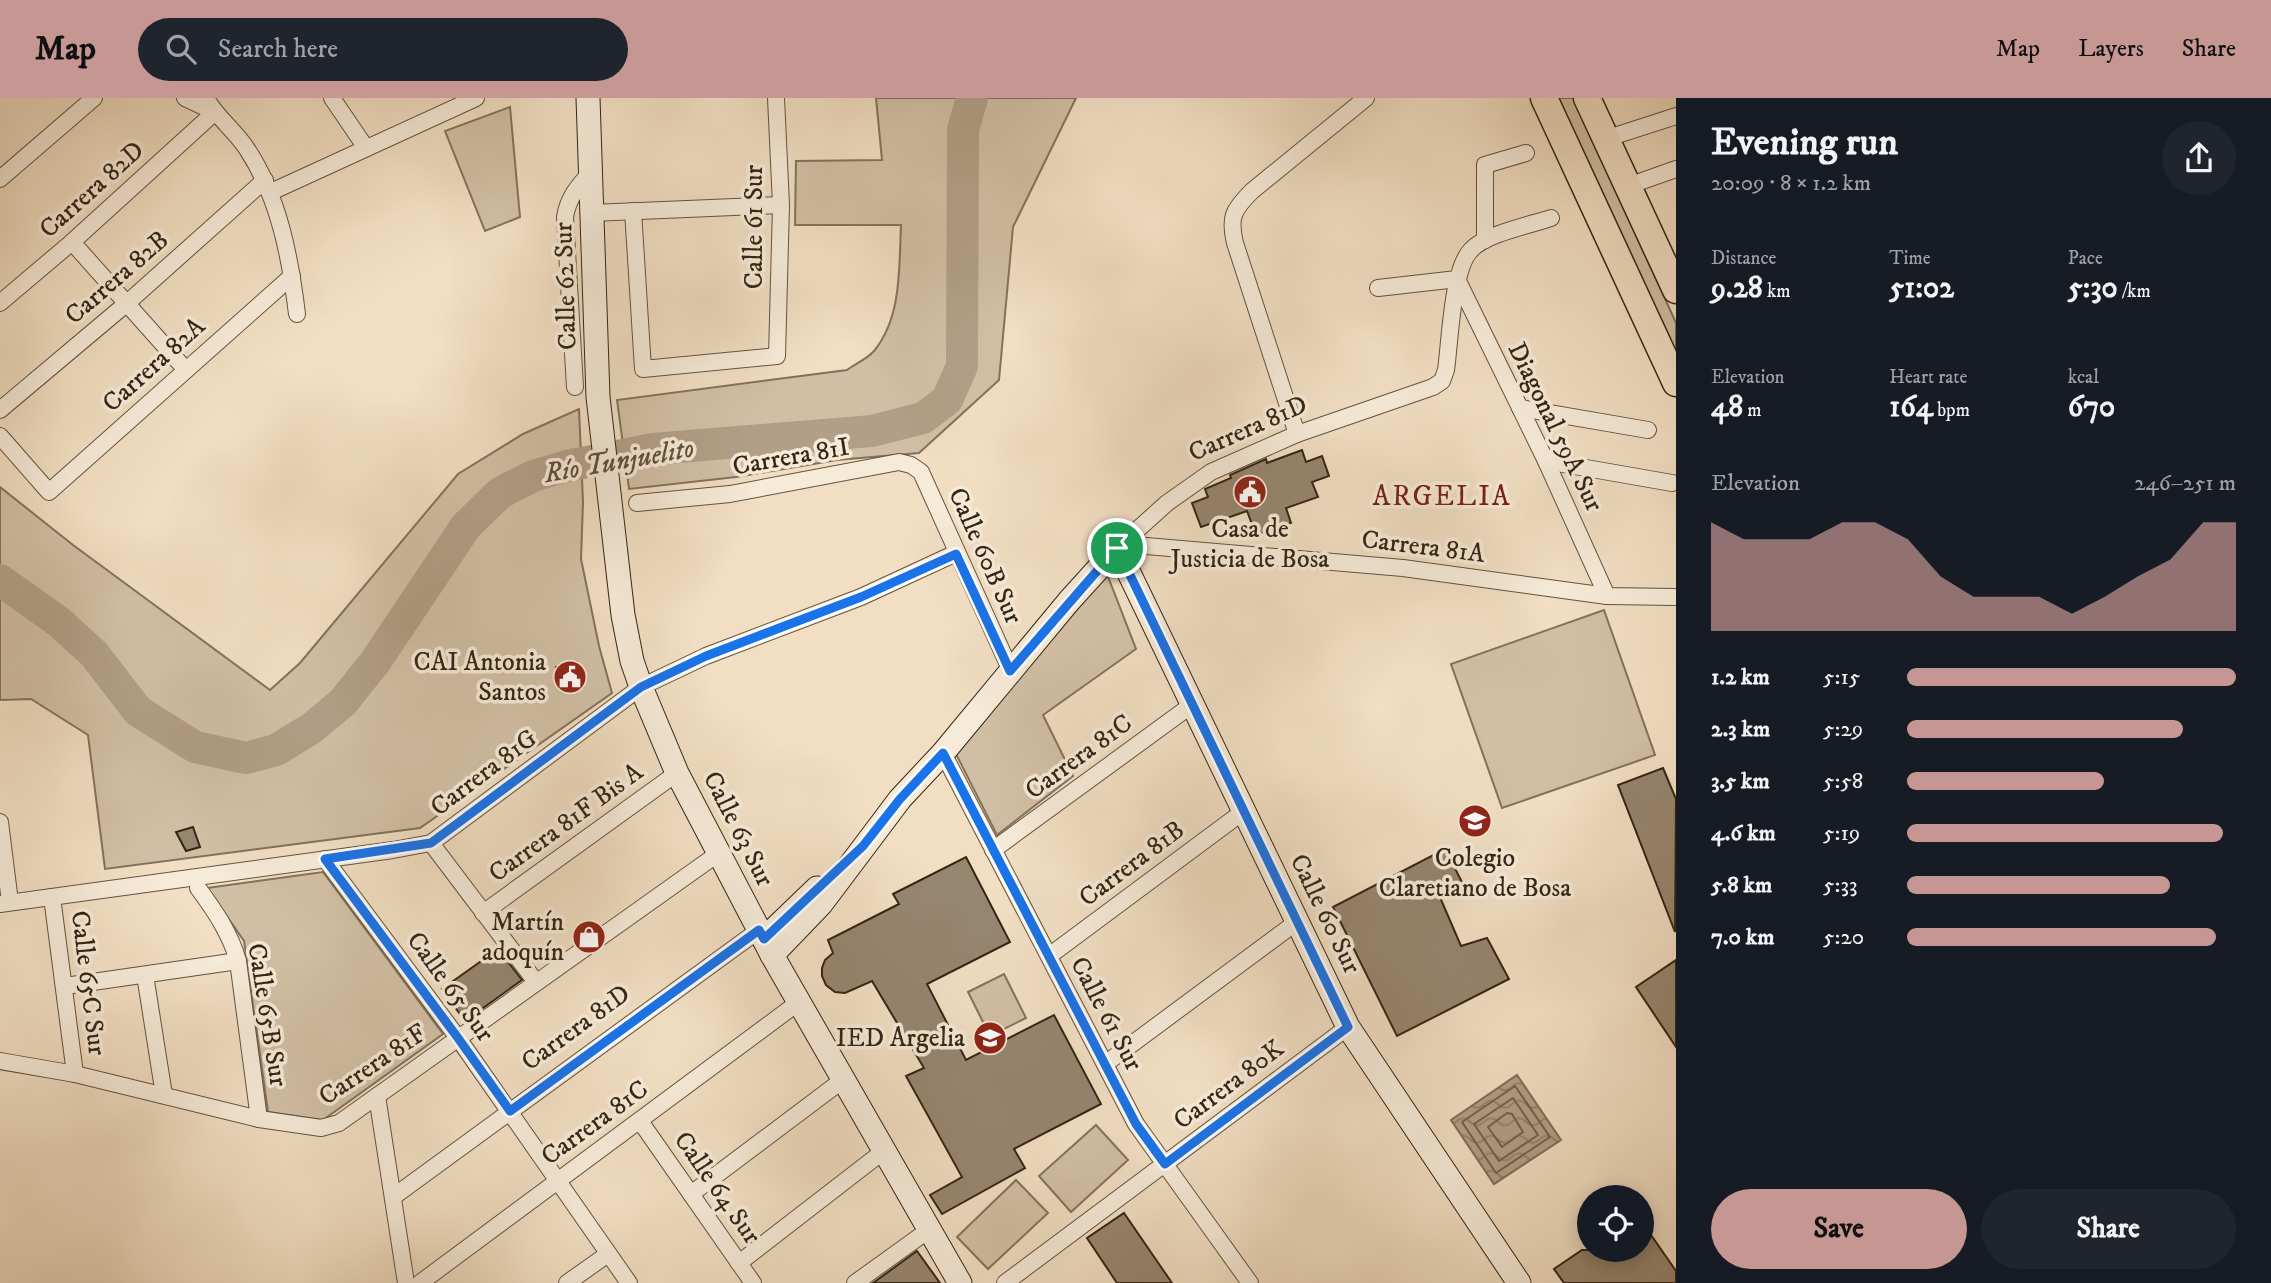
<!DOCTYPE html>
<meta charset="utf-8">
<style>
body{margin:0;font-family:"IM FELL DW Pica",serif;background:#20242c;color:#f1f3f6;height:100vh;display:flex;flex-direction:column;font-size:26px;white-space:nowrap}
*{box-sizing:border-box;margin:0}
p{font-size:23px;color:#9ea1a6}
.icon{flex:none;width:38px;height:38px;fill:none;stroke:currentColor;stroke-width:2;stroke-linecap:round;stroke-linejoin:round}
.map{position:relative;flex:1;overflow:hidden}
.details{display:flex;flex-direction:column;background:#171b24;width:595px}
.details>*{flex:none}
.controls{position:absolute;left:1577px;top:1087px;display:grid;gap:14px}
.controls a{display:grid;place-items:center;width:77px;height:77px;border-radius:50%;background:#171b24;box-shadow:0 4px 18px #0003;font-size:35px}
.pin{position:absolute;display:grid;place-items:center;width:60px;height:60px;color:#fff;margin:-30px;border:4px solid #fff;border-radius:50%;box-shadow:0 2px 7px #0007}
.round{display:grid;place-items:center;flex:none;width:74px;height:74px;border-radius:37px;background:#20242c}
.head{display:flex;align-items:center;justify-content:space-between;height:119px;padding:0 35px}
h1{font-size:38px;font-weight:700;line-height:52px}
.stats{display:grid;grid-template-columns:repeat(3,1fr);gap:10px;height:119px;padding:7px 35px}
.stats div{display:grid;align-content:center}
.stats b{font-size:30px;font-weight:700}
.stats small{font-size:19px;font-weight:400}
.stats p{font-size:19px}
.chart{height:196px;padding:14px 35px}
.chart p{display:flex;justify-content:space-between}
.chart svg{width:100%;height:126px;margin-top:7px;fill:#c59692;opacity:.7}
.cta{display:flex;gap:14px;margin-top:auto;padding:14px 35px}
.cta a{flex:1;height:80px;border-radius:42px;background:#c59692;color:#111;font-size:28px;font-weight:700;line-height:80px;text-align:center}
.cta a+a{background:#20242c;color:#f1f3f6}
ul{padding:0 35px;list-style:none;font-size:23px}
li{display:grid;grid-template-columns:112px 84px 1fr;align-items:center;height:52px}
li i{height:18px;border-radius:9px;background:#c59692}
header{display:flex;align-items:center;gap:42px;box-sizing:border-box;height:98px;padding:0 35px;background:#c59692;color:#111}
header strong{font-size:33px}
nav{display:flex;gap:38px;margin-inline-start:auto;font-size:24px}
.search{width:490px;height:63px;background:#20242c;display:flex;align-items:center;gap:18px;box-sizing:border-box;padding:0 24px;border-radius:38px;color:#9ea1a6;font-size:26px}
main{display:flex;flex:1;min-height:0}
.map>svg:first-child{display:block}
.green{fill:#d1bfa5;stroke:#82725c;stroke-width:2}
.water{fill:url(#water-waves);stroke:#7f6e59;stroke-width:2}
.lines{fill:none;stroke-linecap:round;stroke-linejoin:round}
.shore{stroke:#72624d;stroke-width:2}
.river{stroke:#b19f87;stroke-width:32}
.building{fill:#96856f;stroke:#342513;stroke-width:2}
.street-casing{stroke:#63533f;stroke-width:18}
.secondary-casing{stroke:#342513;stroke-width:25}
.primary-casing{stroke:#342513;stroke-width:29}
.street{stroke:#f6ead8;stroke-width:16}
.secondary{stroke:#f6ead8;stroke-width:23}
.primary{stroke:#f1dec3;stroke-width:26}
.route-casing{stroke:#fff;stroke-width:14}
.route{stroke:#1a73e8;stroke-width:9}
.labels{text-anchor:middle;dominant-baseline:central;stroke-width:7;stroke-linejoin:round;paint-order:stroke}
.street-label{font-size:26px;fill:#342513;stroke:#f6ead8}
.poi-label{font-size:26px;fill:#342513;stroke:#f6ead8;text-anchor:end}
.water-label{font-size:28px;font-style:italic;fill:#60503c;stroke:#f6ead8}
.neighbourhood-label{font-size:28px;letter-spacing:2px;fill:#7a1f14;stroke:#f6ead8}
</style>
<header>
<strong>Map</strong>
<div class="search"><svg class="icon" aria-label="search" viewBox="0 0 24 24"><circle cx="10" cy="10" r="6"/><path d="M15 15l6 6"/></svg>Search here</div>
<nav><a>Map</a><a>Layers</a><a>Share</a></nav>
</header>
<main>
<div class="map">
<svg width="1676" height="1185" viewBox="0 0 1676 1185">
<defs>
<pattern id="water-waves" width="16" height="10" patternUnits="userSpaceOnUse" patternTransform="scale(1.75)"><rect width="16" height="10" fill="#b19f87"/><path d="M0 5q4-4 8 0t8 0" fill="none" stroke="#91816d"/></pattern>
</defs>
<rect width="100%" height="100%" fill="#f1dec3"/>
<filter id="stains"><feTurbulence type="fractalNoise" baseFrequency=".00286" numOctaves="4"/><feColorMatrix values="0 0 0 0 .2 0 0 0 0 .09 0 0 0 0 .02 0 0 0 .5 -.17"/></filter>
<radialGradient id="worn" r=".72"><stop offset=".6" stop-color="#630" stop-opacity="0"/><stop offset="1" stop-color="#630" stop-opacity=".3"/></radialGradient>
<g class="green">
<path d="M876 0H1076L1013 129 999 282 919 355 837 362 736 379 629 391 617 302 847 272C855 266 867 261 874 253 902 219 899 169 901 127H795L796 63 882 62Z"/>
<path d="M1555 0H1574L1676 225V263Z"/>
<path d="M510 9 520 119 485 133 445 33Z"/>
<path d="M579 311 583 404 581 461 599 548 612 595 420 730 105 771 88 637 31 601 0 602V389L73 447 270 592 300 565 458 376 523 336Z"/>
<path d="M1107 476 1136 551 1043 617 1073 678 997 737 955 654Z"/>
<path d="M1604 512 1655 657 1502 710 1451 566Z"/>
<path d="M323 774 443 936 323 1022 268 1014 244 843 207 790Z"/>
<path d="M1004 876 1026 920 990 938 968 894Z"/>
<path d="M1096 1027 1128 1062 1071 1114 1039 1078Z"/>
<path d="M1016 1082 1048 1115 988 1171 957 1139Z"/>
</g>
<path class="water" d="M1517 977 1561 1042 1494 1086 1451 1022Z"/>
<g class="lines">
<g class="shore">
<path d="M1515 988 1550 1039 1496 1075 1462 1024Z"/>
<path d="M1513 1000 1538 1037 1499 1063 1474 1026Z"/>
<path d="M1507 1015 1512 1016 1523 1034 1502 1049 1488 1029Z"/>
</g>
<path class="river" d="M0 482 59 524 94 556 138 613 195 649 246 660 276 652 312 630 343 604 375 564 466 428 500 395 533 378 567 368 653 351 872 333 923 320 947 302 962 268 963 32 972 0"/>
</g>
<g class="building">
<path d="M1302 352 1306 364 1322 358 1329 378 1312 384 1318 399 1286 410 1291 425 1256 437 1247 413 1201 429 1192 405 1208 399 1205 391 1231 380 1230 377 1266 361 1267 365Z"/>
<path d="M577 564 583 589 562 593 556 569Z"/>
<path d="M1663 670 1676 701 1675 834 1618 687Z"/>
<path d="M193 729 200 749 186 753 176 734Z"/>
<path d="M1445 751 1462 784 1439 797 1461 848 1487 840 1509 881 1397 938 1333 809Z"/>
<path d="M966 759 1010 844 927 886 966 962 1054 917 1101 1006 1014 1051 1025 1070 942 1116 930 1097 962 1079 906 978 924 970 872 883 845 895 835 894 826 887 822 878V870L825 862 833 855 828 842 899 806 893 796Z"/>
<path d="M498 851 522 882 465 923 442 891Z"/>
<path d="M1676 862V949L1636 889Z"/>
<path d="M1124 1115 1172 1185H1117L1087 1140Z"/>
<path d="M1642 1124 1676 1173V1185H1564L1554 1171 1582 1152H1642Z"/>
<path d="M917 1153 940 1185H873Z"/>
</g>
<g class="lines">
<defs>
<g id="street">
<path d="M332 0 366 50"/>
<path d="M209 5C220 22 236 34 247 51 279 100 290 158 297 216"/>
<path d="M1605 41 1676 18"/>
<path d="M0 81 94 0"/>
<path d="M1628 88 1676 71"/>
<path d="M271 94 476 0"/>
<path d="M633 113 643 271 777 258 781 107 776 0"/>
<path d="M592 115 781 107"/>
<path d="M1485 142V67L1526 55"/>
<path d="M72 144 186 272"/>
<path d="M1378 190 1457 181 1546 363 1607 498"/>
<path d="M0 205 72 144 215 14 185 0"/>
<path d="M575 289 565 119C568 100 578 88 591 74"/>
<path d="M1520 310 1648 332"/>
<path d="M0 312 126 206 265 82"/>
<path d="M1297 336 1235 145C1229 119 1233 112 1252 93L1366 0"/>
<path d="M0 338 49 394 292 178"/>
<path d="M1546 363 1672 385"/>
<path d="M637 405 730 396 899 364 911 367 921 374 1011 573"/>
<path d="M1123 446 1403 470 1607 498 1676 499"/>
<path d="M1117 450 1167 405 1211 374 1297 336 1433 289 1442 283 1446 272C1450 244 1452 171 1471 152 1485 136 1530 127 1551 120"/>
<path d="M943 655 1136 1026 1250 1185"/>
<path d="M0 724 10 804"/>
<path d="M431 745 536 884"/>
<path d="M993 752 1193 606"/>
<path d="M325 761 458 940 629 1185"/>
<path d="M198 790C215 813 230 835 238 863L259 1021"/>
<path d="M52 799 75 976"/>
<path d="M0 806 393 752 431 745 641 589 706 558 861 499 956 455"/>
<path d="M483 815 677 675"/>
<path d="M1049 858 1244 713"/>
<path d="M145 877 164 997"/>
<path d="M65 888 238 863"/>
<path d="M0 963 75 976 259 1021 321 1030 339 1025 719 755"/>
<path d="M1105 966 1298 823"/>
<path d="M377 998 406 1185"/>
<path d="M640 1023 753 1185"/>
<path d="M691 1096 844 981"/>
<path d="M393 1099 759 832"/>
<path d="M739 1165 885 1052"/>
<path d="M420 1185 799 904"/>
<path d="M567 1185 608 1156"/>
<path d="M855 1185 930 1131"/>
<path d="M1005 1185 1348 929"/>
</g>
<g id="secondary">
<path d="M588 0 598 299 623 517 632 563 641 589 677 675 772 857 960 1185"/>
<path d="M764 841 817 790"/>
<path d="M772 857 821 806 900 701 943 655 1069 503 1117 450 1348 929 1519 1185"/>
</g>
<g id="primary">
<path d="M1544 0 1676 285"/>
<path d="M1587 0 1676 192"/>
</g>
</defs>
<use href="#street" class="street-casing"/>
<use href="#secondary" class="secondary-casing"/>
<use href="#primary" class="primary-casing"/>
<use href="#street" class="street"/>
<use href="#secondary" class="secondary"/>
<use href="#primary" class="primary"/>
</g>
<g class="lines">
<defs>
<path id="route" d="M1117 450 1348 929 1165 1066 1136 1026 943 655 900 701 863 748 764 841 759 832 510 1013 458 940 325 761 431 745 641 589 706 558 861 499 956 456 1010 573Z"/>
</defs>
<use href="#route" class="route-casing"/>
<use href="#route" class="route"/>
</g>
<defs>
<symbol id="civic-disc" viewBox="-11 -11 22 22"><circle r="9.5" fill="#8f2418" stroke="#f6ead8"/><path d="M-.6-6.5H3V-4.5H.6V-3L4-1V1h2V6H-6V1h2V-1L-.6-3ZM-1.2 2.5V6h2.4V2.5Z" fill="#fff"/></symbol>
<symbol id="school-disc" viewBox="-11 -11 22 22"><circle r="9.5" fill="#8f2418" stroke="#f6ead8"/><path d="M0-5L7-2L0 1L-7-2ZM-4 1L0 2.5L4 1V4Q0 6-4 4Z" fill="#fff"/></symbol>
<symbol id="shop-disc" viewBox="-11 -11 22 22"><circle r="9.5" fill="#8f2418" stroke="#f6ead8"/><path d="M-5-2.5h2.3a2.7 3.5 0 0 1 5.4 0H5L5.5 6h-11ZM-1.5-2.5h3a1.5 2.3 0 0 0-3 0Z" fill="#fff"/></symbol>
</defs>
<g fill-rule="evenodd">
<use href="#civic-disc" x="1231" y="375" width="38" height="38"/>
<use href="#civic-disc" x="551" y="560" width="38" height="38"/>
<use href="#school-disc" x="1456" y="704" width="38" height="38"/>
<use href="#shop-disc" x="570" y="820" width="38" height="38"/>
<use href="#school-disc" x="971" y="921" width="38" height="38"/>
</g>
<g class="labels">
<g class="street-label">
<text transform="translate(92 92) rotate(-42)">Carrera 82D</text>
<text transform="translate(754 129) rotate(-90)">Calle 61 Sur</text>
<text transform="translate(117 180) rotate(-41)">Carrera 82B</text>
<text transform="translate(566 188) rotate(-92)">Calle 62 Sur</text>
<text transform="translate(154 267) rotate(-42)">Carrera 82A</text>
<text transform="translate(1555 329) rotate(64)">Diagonal 59A Sur</text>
<text transform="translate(1248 331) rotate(-24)">Carrera 81D</text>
<text transform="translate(791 359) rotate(-10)">Carrera 81I</text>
<text transform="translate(1423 449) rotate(7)">Carrera 81A</text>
<text transform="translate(985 458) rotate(66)">Calle 60B Sur</text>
<text transform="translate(1079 659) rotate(-36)">Carrera 81C</text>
<text transform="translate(484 675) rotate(-37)">Carrera 81G</text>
<text transform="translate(566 725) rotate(-36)">Carrera 81F Bis A</text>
<text transform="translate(738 731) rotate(63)">Calle 63 Sur</text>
<text transform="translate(1132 766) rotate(-37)">Carrera 81B</text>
<text transform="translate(1325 816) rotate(64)">Calle 60 Sur</text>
<text transform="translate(88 885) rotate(83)">Calle 65C Sur</text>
<text transform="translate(450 889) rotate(54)">Calle 65 Sur</text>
<text transform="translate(1106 916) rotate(62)">Calle 61 Sur</text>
<text transform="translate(267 917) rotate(81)">Calle 65B Sur</text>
<text transform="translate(576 930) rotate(-36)">Carrera 81D</text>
<text transform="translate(373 967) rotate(-34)">Carrera 81F</text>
<text transform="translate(1229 987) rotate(-37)">Carrera 80K</text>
<text transform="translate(595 1025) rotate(-36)">Carrera 81C</text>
<text transform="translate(717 1090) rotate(55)">Calle 64 Sur</text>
</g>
<g class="poi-label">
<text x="1250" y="431" text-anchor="middle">Casa de<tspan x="1250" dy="30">Justicia de Bosa</tspan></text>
<text x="546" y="564">CAI Antonia<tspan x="546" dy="30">Santos</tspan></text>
<text x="1475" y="760" text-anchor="middle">Colegio<tspan x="1475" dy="30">Claretiano de Bosa</tspan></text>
<text x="564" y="824">Martín<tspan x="564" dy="30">adoquín</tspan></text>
<text x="965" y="940">IED Argelia</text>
</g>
<g class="water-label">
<text transform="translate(619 363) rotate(-10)">Río Tunjuelito</text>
</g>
<g class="neighbourhood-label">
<text x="1442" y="398">ARGELIA</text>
</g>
</g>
<rect width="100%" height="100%" filter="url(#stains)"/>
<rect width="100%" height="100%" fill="url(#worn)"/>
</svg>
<div class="controls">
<a><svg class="icon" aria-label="locate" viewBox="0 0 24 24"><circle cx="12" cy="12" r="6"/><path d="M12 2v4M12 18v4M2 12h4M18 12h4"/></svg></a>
</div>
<div class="pin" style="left:1117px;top:450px;background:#1e9e55"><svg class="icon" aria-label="arrive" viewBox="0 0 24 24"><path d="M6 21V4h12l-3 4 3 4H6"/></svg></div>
</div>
<section class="details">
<div class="head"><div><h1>Evening run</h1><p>20:09 · 8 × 1.2 km</p></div><a class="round"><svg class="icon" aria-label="share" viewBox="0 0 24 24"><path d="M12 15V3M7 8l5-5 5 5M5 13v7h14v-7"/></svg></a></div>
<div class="stats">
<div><p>Distance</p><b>9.28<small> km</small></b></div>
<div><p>Time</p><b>51:02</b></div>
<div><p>Pace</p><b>5:30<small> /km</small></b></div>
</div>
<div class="stats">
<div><p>Elevation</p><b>48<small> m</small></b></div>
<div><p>Heart rate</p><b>164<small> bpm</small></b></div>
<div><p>kcal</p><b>670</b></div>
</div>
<div class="chart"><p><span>Elevation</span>246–251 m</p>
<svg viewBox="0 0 160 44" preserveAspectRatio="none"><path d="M0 44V6L10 12L20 12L30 12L40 6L50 6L60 12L70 25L80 32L90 32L100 32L110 38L120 32L130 25L140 19L150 6L160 6V44z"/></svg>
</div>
<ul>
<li><b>1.2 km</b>5:15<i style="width:100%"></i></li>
<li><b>2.3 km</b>5:29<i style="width:84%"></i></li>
<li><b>3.5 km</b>5:58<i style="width:60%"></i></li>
<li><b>4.6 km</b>5:19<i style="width:96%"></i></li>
<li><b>5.8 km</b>5:33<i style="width:80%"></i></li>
<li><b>7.0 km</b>5:20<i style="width:94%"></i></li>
</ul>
<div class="cta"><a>Save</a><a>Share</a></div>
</section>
</main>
